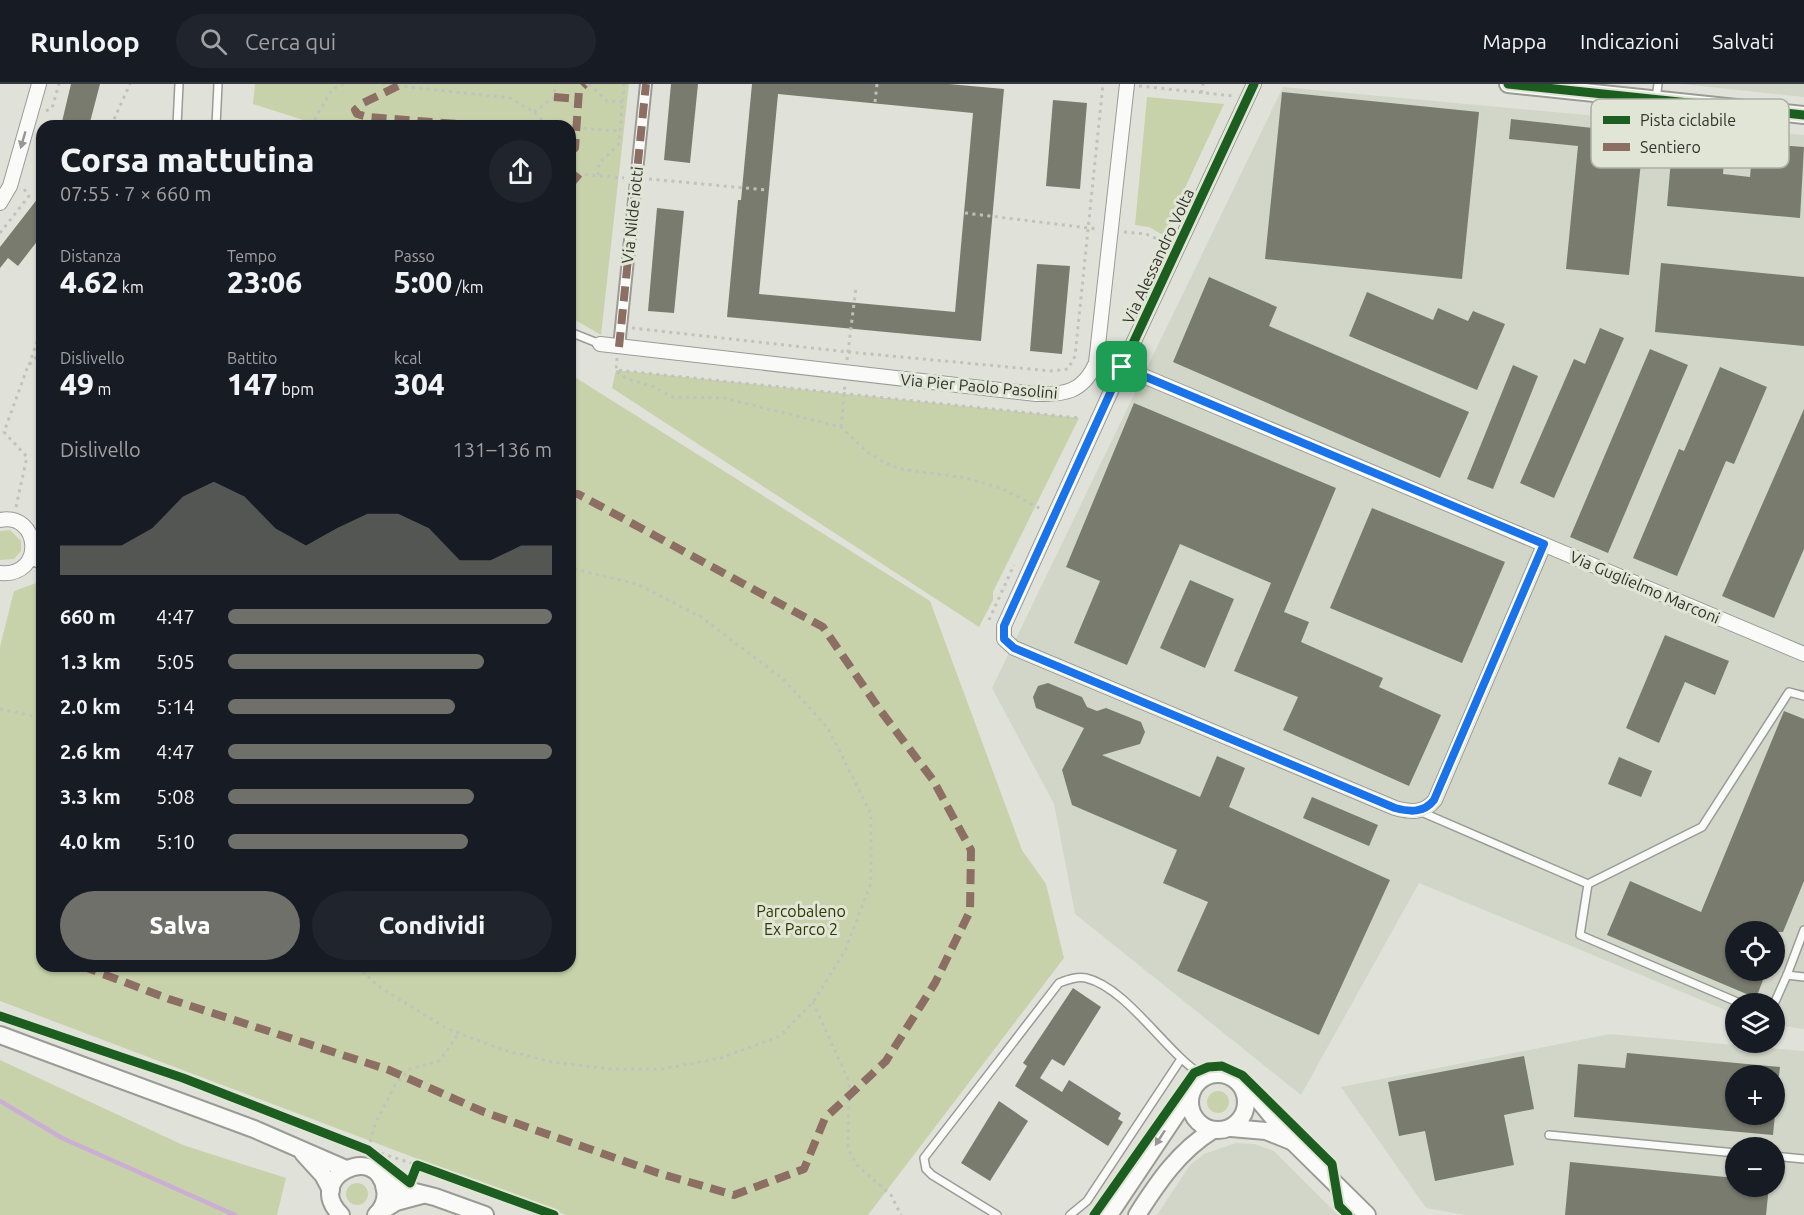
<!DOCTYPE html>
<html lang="it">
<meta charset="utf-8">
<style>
body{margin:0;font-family:Ubuntu,sans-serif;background:#20242c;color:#f1f3f6;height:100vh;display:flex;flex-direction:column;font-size:22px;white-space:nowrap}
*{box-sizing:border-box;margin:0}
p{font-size:20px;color:#9ea1a6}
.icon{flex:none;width:33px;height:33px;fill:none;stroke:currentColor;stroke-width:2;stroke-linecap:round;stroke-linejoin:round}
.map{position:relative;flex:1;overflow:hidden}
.sheet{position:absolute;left:36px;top:36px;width:540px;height:852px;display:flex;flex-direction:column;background:#171b24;border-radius:18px;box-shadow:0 2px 4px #0004}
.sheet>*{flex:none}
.controls{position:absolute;left:1725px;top:837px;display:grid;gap:12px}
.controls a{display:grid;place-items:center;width:60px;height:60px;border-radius:50%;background:#171b24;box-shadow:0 2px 4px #0004;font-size:30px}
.pin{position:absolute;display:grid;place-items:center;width:51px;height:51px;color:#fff;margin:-26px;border-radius:12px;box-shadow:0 3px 9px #0006}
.round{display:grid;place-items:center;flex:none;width:63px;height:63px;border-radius:32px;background:#20242c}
.summary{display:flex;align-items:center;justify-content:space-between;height:102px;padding:0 24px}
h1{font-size:33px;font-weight:800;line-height:45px}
.figures{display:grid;grid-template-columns:repeat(3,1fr);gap:9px;height:102px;padding:6px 24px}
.figures div{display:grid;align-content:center}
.figures b{font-size:30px;font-weight:800}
.figures small{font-size:16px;font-weight:400}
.figures p{font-size:16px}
.chart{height:168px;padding:12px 24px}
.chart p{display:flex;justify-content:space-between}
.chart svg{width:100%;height:108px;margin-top:6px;fill:#6e7069;opacity:.7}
.cta{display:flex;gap:12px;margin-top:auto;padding:12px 24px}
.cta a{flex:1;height:69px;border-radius:36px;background:#6e7069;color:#fff;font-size:24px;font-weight:800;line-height:69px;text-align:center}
.cta a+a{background:#20242c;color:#f1f3f6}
ul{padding:0 24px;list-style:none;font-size:20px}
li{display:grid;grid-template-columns:96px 72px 1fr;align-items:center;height:45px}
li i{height:15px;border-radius:8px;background:#6e7069}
header{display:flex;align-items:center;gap:36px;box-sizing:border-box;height:84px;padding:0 30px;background:#171b24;border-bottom:2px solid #363941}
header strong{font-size:28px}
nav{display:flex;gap:33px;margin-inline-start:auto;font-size:21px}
.search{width:420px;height:54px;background:#20242c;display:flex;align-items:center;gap:15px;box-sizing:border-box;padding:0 21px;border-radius:33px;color:#9ea1a6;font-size:22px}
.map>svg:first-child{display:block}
.built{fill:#d2d6c8;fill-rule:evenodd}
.green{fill:#c8d2aa}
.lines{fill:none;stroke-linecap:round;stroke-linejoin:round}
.stream{stroke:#caaed4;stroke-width:4.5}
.building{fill:#787b6d;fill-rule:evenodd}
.service-casing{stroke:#9a9b95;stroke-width:10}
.pedestrian-casing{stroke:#9a9b95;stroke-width:14}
.minor-casing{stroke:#9a9b95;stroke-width:16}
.tertiary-casing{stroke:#9a9b95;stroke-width:20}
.path{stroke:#c1c2be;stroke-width:3;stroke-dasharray:3 4.5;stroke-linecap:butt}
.service{stroke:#fafbf9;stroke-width:7}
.pedestrian{stroke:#fafbf9;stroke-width:10}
.minor{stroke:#fafbf9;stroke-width:14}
.tertiary{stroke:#fafbf9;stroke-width:16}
.quiet{stroke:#8d6e63;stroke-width:8;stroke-dasharray:15 8;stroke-linecap:butt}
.cycleway-casing{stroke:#e1e5d6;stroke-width:13}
.cycleway{stroke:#1b5e20;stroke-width:9}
.oneway{fill:#969692}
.route-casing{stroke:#fff;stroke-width:12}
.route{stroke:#1a73e8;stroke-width:8}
.labels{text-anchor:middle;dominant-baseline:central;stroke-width:6;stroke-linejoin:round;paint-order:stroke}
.street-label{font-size:16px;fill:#31322c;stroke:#e1e5d6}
.park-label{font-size:16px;fill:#303802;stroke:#e1e5d6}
.key{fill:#e1e5d6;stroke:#acafa3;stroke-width:1.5}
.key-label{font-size:16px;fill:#31322c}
</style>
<header>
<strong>Runloop</strong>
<div class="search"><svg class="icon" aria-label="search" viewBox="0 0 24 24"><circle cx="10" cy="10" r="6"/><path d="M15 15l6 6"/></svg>Cerca qui</div>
<nav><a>Mappa</a><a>Indicazioni</a><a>Salvati</a></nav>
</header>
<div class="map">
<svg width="1804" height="1131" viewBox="0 0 1804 1131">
<rect width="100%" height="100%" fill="#e0e2da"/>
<g class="built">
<path d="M1681 0H1804V13Z"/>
<path d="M1283 3 1804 51V945L1775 941 1774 920H1736L1735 930 1419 799 1301 1011 1075 830 1054 720 992 604ZM1736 848H1774V886H1736Z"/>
<path d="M1610 950 1804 967V1131H1465L1426 1124 1341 1003ZM1736 992H1774V1030H1736ZM1736 1064H1774V1102H1736Z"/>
<path d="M1236 1059 1255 1060 1274 1067 1338 1131H1157L1190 1081 1204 1070Z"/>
</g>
<g class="green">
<path d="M255 0H629L601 251 570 233V42H322L253 20Z"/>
<path d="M1147 13 1224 20 1163 151 1149 143 1135 141Z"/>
<path d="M616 286 1079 334 993 508V516L979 543 612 304Z"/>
<path d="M570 290 930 517 1022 766 1046 800 1064 874 868 1131H566L0 917V563L14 507 42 497V882H570Z"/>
<path d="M10 446 21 457V467L14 475 0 476V447Z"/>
<path d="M0 976 183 1061 286 1094 277 1131H0Z"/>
<circle cx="1218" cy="1018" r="11"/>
<circle cx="357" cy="1110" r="11"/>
</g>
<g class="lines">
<path class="stream" d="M0 1017 62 1054 235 1131"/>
</g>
<g class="building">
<path d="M71 0H100L89 42H61Z"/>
<path d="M671 0H698L690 79 664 76Z"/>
<path d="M752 0H949L1004 5 981 257 727 233 738 116H741ZM778 10 973 29 955 228 759 210Z"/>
<path d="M1282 8 1479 28 1462 195 1265 175Z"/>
<path d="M1053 16 1087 19 1080 105 1046 102Z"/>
<path d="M1511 35 1602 45 1600 65 1642 69 1629 191 1566 185 1578 62 1509 55Z"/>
<path d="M1673 52 1726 57 1723 90 1750 93 1753 59 1804 63 1800 134 1667 122Z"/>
<path d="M42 109V151L18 182 8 174 0 184V163Z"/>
<path d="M657 124 684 127 674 229 648 227Z"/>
<path d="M1661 179 1804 193V262L1655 248Z"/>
<path d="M1037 180 1070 182 1062 270 1030 267Z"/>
<path d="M1209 193 1277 223 1269 242 1469 328 1440 394 1173 278Z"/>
<path d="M1367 208 1433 236 1438 224 1468 237 1473 227 1505 240 1477 306 1349 252Z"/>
<path d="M1600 244 1624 254 1554 414 1520 399 1574 275 1585 280Z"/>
<path d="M1650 265 1688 281 1608 469 1570 453Z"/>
<path d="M1513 281 1538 292 1493 405 1467 395Z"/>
<path d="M1720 283 1767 303 1734 380 1726 377 1677 492 1633 474 1679 365 1684 367Z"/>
<path d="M1134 319 1336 404 1284 528 1309 538 1301 558 1383 594 1379 603 1441 631 1409 702 1283 646 1298 613 1234 587 1271 499 1180 460 1127 581 1074 559 1100 497 1066 483Z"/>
<path d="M1804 325V465L1774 534 1722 512Z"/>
<path d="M1372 424 1505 478 1462 579 1330 524Z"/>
<path d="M1190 496 1234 515 1205 584 1160 564Z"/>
<path d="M1665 551 1729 577 1715 611 1685 598 1659 659 1626 644Z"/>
<path d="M1048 599 1082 613 1087 623 1097 627 1106 624 1141 638 1145 648 1140 660 1102 671 1200 713 1217 672 1245 684 1229 723 1390 796 1319 951 1177 887 1208 818 1163 799 1177 766 1072 721 1062 686 1084 644 1036 624 1033 613 1038 602Z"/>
<path d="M1784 627 1804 635V797L1783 848H1736V886H1767L1756 914 1607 851 1630 797 1701 828Z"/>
<path d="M1619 673 1652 687 1641 713 1608 700Z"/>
<path d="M1312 713 1378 741 1369 762 1303 734Z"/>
<path d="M1073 904 1101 923 1064 982 1052 975 1040 994 1062 1008 1069 996 1121 1029 1118 1035 1123 1038 1108 1062 1015 1002 1027 982 1023 979Z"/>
<path d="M1627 969 1780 983 1779 992H1736V1030H1775L1773 1051 1574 1033 1578 980 1625 984Z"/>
<path d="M1524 972 1534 1025 1504 1031 1514 1081 1435 1097 1425 1047 1399 1052 1388 998Z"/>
<path d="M999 1017 1028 1037 990 1097 961 1079Z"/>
<path d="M1570 1078 1736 1094V1102H1769L1766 1131H1565Z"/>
</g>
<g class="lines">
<defs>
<g id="service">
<path d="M1656 15 1658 0"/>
<path d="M177 42 179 0"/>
<path d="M216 42 218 0"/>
<path d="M570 248 600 260"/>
<path d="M29 477 42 481"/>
<path d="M1419 727 1588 800 1580 851 1742 920"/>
<path d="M1588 800 1702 743 1789 608 1804 612"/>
<path d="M1787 891 1804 846"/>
<path d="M1774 920 1787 891 1804 893"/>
<path d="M1549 1051 1736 1069"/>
<path d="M1774 1072 1804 1075"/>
<path d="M997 1131 932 1091 926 1085 924 1074 1059 899C1067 896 1077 892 1086 894 1128 904 1167 971 1205 993"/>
<path d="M1070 1131 1087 1117 1181 975"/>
</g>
<path id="pedestrian" d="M619 263 646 0"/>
<g id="minor">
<path d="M1254 0 1122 283 1004 542V555L1014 564 1395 724C1410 728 1424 730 1435 716L1544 461"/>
<path d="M0 119 10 102 39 0"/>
<path d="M600 260 1036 310C1065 311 1083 308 1096 279L1127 0"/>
<path d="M1122 283 1804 570"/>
<path d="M0 436C40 428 46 493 0 489"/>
</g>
<g id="tertiary">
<path d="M1508 0 1804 31"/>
<path d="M0 951 254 1045 346 1085"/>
<circle cx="1218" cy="1018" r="28"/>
<path d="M1242 1002 1256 1013 1293 1058 1367 1131"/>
<path d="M1231 1044 1266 1047 1291 1057"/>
<path d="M303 1069 323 1091 331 1106"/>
<path d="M381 1094 391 1102 435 1113 485 1131"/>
<path d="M377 1130 396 1118 422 1111"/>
<path d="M341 1131C302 1093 379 1057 385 1106 387 1116 383 1124 376 1131"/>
<path d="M1109 1131 1192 1007"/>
<path d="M1137 1131C1158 1098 1179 1067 1213 1046"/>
</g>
</defs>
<use href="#service" class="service-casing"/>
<use href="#pedestrian" class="pedestrian-casing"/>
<use href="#minor" class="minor-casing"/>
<use href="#tertiary" class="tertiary-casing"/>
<g class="path">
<path d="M382 0 510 14 534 28 548 42"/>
<path d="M589 0 607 17 622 18"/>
<path d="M1139 2 1234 12"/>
<path d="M1201 9 1203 0"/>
<path d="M875 18 877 0"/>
<path d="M46 27 52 24 59 0"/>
<path d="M534 28 554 13 555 0"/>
<path d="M111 42 130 0"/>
<path d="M311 42 332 5 345 0"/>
<path d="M576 44 620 47"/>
<path d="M570 76 579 90 624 94"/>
<path d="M598 91 599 79 619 60 624 0"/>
<path d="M649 95 767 106"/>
<path d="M965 129 1097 145"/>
<path d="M1124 148 1146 150 1167 159"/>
<path d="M0 149 29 112 24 105"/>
<path d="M632 244 848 268 1051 287 1068 285 1075 272 1103 0"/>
<path d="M617 274 616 286 1079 334"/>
<path d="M847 276 856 203"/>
<path d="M29 281 42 243"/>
<path d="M617 288 627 295 654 303 672 313 724 314 841 343 866 367 883 378 901 385 966 394 1001 404 1041 425"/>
<path d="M841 343 845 301"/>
<path d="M16 423 27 373 4 348 28 282 42 267"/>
<path d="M989 536 1014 481"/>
<path d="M0 625 42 634"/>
<path d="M357 882 378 902 446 944 500 965 552 978 610 985H662L721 974 780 952 813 918 845 867 871 799V730L828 644 783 595 701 533 637 500 570 484"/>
<path d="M813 918 849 998 848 1065 857 1081 891 1111 901 1131"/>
<path d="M0 932 183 994 371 1068"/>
<path d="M1209 983 1227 982 1237 988"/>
<path d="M368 1065 375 1040 395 1001 410 985 439 977 459 949"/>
<path d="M374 1067 417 1081"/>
<path d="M413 1092 417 1081 554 1131"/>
</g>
<use href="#service" class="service"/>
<use href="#pedestrian" class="pedestrian"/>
<use href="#minor" class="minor"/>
<use href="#tertiary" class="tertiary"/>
<g class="quiet">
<path d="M398 2 363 19 355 26 357 30 368 33 483 42"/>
<path d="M554 13 579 15"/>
<path d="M570 67 575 64 579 6 585 0"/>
<path d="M570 101 579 90"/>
<path d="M619 263 646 0"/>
<path d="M82 882 169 915 389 986 484 1028 658 1089 734 1111 804 1085 825 1034 886 977 935 899 970 827 971 766 933 696 880 626 823 543 578 410H570"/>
</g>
<defs>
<g id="cycleway">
<path d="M1254 0 1122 283 1004 542V555L1014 564 1395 724C1410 728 1424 730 1435 716L1544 461"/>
<path d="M1508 0 1804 31"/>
<path d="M0 932 183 994 368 1066 410 1099 417 1081 554 1131"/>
<path d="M1094 1131 1194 989 1208 983 1222 982 1242 991 1332 1080 1339 1122 1348 1131"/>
</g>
</defs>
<use href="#cycleway" class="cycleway-casing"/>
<use href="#cycleway" class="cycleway"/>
</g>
<defs><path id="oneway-solid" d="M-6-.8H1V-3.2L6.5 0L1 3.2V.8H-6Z" transform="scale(1.5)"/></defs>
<g class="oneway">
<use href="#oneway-solid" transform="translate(23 56) rotate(106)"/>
<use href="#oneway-solid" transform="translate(1160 1054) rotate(123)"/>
</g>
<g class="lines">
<defs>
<path id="route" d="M1122 283 1544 460 1434 716C1424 729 1410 728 1395 724L1014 564 1004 555V542Z"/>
</defs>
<use href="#route" class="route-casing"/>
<use href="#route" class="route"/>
</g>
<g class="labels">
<g class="street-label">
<text transform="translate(632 131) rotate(-84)">Via Nilde iotti</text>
<text transform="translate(1158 172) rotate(-65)">Via Alessandro Volta</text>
<text transform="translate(979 302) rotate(5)">Via Pier Paolo Pasolini</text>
<text transform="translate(1645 503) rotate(23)">Via Guglielmo Marconi</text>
</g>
<g class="park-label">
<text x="801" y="827">Parcobaleno<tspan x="801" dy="18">Ex Parco 2</tspan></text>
</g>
</g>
<rect x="1591" y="15" width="198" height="69" rx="9" class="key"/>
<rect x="1603" y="32" width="27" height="8" fill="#1b5e20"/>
<rect x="1603" y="59" width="27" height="8" fill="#8d6e63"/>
<g class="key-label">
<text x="1640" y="42">Pista ciclabile</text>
<text x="1640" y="69">Sentiero</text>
</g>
</svg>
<div class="controls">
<a><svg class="icon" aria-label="locate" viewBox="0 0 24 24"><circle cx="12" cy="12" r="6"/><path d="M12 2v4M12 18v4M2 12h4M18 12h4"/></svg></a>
<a><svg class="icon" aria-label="layers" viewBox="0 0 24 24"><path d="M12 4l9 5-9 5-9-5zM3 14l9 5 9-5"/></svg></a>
<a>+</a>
<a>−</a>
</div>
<div class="pin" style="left:1122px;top:283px;background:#1e9e55"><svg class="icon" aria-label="arrive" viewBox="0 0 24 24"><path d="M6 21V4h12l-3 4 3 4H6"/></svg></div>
<section class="sheet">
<div class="summary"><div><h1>Corsa mattutina</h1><p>07:55 · 7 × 660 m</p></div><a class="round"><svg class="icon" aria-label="share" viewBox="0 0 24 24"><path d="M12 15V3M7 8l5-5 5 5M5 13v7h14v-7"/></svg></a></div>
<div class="figures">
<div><p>Distanza</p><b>4.62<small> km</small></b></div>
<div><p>Tempo</p><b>23:06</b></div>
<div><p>Passo</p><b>5:00<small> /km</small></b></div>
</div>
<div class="figures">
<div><p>Dislivello</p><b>49<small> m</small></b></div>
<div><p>Battito</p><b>147<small> bpm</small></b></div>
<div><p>kcal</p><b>304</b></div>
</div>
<div class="chart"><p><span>Dislivello</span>131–136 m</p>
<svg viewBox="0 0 160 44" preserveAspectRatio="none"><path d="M0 44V32L10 32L20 32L30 25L40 12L50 6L60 12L70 25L80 32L90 25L100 19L110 19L120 25L130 38L140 38L150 32L160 32V44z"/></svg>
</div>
<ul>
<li><b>660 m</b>4:47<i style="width:100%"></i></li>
<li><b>1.3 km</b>5:05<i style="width:79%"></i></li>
<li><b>2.0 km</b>5:14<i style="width:70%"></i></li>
<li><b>2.6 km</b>4:47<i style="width:100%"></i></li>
<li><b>3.3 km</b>5:08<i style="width:76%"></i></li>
<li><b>4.0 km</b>5:10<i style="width:74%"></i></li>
</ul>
<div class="cta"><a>Salva</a><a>Condividi</a></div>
</section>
</div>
